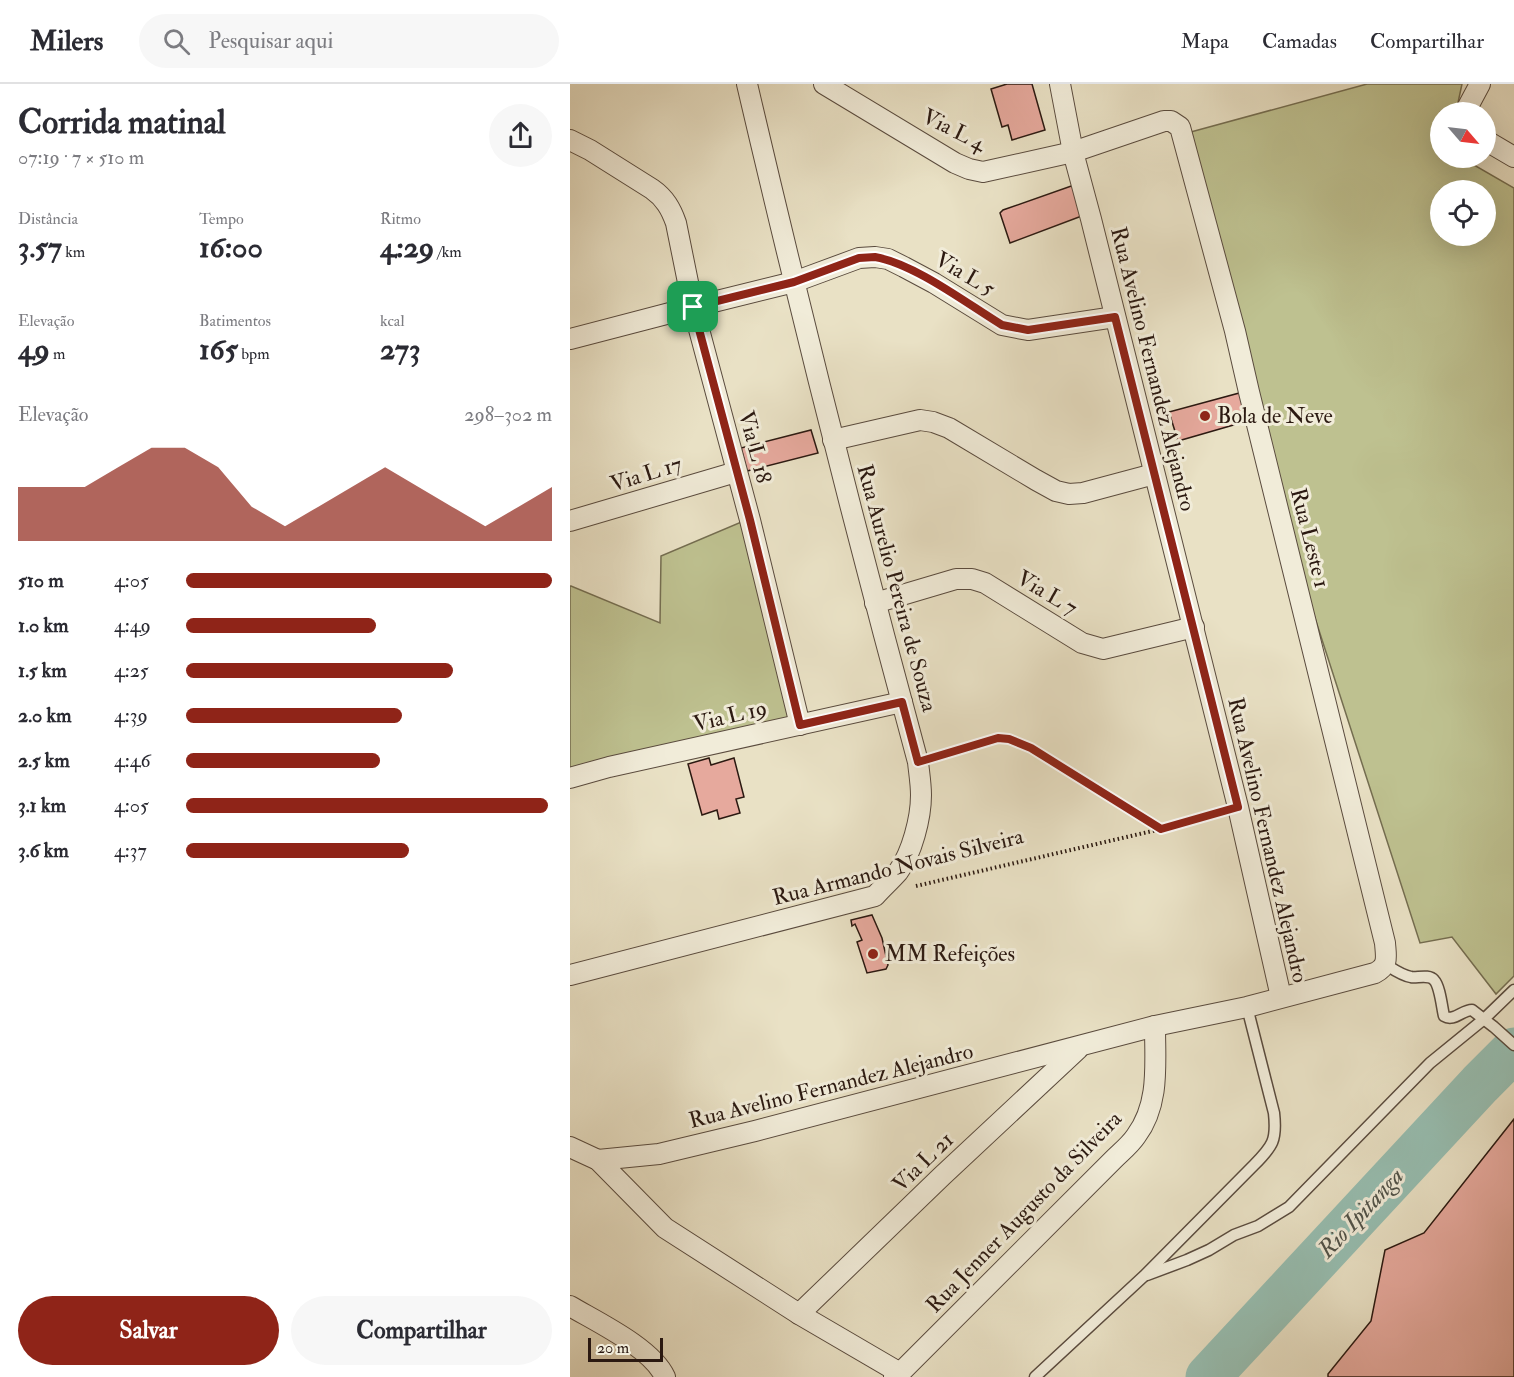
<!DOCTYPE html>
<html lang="pt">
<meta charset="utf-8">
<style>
body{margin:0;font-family:"IM FELL Double Pica",serif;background:#f7f7f7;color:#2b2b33;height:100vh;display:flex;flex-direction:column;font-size:22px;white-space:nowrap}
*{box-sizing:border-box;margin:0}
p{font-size:20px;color:#7c7c81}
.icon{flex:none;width:33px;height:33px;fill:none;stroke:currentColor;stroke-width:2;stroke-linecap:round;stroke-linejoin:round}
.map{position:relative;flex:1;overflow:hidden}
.drawer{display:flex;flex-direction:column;background:#fff;width:570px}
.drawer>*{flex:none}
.needle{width:39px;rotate:118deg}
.fabs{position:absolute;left:860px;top:18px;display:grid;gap:12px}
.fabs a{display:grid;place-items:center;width:66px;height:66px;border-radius:50%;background:#fff;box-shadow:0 6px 24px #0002;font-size:30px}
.scale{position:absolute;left:18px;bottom:15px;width:75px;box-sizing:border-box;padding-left:6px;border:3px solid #2b1911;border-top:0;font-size:16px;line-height:21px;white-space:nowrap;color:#2b1911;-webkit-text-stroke:4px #f1ecd9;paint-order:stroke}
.pin{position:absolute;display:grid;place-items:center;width:51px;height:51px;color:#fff;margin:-26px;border-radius:12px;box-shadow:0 3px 9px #0006}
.round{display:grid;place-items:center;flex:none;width:63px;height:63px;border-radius:32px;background:#f7f7f7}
.summary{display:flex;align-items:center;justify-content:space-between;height:102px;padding:0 18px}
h1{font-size:33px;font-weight:700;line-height:45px}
.stats{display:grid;grid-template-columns:repeat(3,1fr);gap:9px;height:102px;padding:6px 18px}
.stats div{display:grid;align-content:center}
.stats b{font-size:30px;font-weight:700}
.stats small{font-size:16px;font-weight:400}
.stats p{font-size:16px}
.chart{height:168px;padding:12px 18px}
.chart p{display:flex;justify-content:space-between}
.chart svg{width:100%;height:108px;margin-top:6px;fill:#8f2418;opacity:.7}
.primary-button{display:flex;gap:12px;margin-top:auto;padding:12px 18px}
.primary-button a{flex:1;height:69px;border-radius:36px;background:#8f2418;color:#fff;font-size:24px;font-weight:700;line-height:69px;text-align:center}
.primary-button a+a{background:#f7f7f7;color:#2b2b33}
ul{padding:0 18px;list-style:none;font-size:20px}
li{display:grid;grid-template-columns:96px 72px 1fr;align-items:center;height:45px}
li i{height:15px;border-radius:8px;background:#8f2418}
header{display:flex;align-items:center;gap:36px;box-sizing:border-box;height:84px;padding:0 30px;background:#fff;border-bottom:2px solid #e1e1e2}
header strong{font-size:28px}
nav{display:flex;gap:33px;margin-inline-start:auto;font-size:21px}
.search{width:420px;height:54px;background:#f7f7f7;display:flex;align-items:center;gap:15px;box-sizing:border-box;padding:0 21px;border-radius:33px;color:#7c7c81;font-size:22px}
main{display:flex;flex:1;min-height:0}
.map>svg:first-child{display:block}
.green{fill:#bec190;stroke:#746d50;stroke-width:1.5;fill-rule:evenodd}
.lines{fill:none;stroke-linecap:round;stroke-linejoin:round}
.river{stroke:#97beb1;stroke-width:45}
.building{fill:#e6a99d;stroke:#2b1911;stroke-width:1.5}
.service-casing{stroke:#5a4b3e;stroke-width:13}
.minor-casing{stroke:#5a4b3e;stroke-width:22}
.path{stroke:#2b1911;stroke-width:4;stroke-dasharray:1.5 3;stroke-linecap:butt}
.service{stroke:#f1ecd9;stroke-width:10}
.minor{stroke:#f1ecd9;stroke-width:20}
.route-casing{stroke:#fff;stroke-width:12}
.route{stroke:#8f2418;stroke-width:8}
.poi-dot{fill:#8f2418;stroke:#f1ecd9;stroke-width:2}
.labels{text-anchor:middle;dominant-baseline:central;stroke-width:6;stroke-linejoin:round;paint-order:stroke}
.street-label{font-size:22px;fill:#2b1911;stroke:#f1ecd9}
.poi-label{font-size:22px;fill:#2b1911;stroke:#f1ecd9;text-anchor:start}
.water-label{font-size:24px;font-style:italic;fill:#515349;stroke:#f1ecd9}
</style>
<header>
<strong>Milers</strong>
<div class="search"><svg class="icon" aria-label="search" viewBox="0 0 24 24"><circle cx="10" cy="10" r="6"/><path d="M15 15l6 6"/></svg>Pesquisar aqui</div>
<nav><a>Mapa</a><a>Camadas</a><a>Compartilhar</a></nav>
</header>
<main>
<section class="drawer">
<div class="summary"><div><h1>Corrida matinal</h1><p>07:19 · 7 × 510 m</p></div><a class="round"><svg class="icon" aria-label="share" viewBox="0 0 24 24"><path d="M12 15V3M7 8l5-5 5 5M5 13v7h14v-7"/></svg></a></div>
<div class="stats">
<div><p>Distância</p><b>3.57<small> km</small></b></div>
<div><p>Tempo</p><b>16:00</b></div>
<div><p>Ritmo</p><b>4:29<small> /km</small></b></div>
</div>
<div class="stats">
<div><p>Elevação</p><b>49<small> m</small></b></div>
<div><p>Batimentos</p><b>165<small> bpm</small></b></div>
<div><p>kcal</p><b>273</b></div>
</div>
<div class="chart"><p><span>Elevação</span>298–302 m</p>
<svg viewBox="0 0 160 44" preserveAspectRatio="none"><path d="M0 44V22L10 22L20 22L30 14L40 6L50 6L60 14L70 30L80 38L90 30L100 22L110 14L120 22L130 30L140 38L150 30L160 22V44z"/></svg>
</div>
<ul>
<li><b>510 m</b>4:05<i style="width:100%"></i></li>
<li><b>1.0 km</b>4:49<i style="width:52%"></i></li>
<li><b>1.5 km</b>4:25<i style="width:73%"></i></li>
<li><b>2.0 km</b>4:39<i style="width:59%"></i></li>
<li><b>2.5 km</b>4:46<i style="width:53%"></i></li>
<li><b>3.1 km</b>4:05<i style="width:99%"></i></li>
<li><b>3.6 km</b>4:37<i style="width:61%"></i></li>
</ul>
<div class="primary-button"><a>Salvar</a><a>Compartilhar</a></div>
</section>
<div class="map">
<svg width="944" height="1293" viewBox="0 0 944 1293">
<rect width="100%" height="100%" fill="#e9e1c5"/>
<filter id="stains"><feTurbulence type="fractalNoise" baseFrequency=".00333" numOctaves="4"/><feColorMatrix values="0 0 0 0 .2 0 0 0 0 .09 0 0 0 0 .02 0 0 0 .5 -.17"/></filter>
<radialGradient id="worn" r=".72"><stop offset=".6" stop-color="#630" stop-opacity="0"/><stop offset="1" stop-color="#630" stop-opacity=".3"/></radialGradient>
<g class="green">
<path d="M797 0H892L886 28H870V74H892L944 104V892L926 910 882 853 850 859 681 336 606 52ZM870 106H915V152H870Z"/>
<path d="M176 436 227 648 0 694V502H1L90 539 91 472Z"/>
</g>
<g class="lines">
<path class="river" d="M638 1293 910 1000 944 966"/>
</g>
<g class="building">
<path d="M437 0H462L475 46 442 56 438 41 432 43 421 5Z"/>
<path d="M507 100 517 130 440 159 430 129 433 126Z"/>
<path d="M673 308 681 336 608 357 599 328Z"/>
<path d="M241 346 248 369 177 387 171 364Z"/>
<path d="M139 674 141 681 164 674 174 713 166 715 170 729 149 735 147 726 132 731 118 680Z"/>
<path d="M302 831 312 854 318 881 316 885 297 889 287 858 292 856 285 840 282 842 281 836Z"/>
<path d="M944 1035V1293H758V1290L801 1237 815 1166 854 1149Z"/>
</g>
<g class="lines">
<defs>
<g id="service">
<path d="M815 880C823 885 831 891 841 893 847 894 859 890 864 896 870 902 872 924 874 932 884 938 892 926 902 926L924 943 944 961"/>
<path d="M577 1191 617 1176 639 1166 664 1151 688 1142 719 1123 860 979 914 935 944 906"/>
<path d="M465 1293 574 1192 684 1081C703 1062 707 1056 704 1029L677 923"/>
</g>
<g id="minor">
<path d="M490 0 503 68 521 135 668 723 711 913"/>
<path d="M895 28 910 0"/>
<path d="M0 56 20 66 82 105C95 114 101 125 106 139L123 223 180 436 230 641"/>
<path d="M915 56 944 73"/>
<path d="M0 255 123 223 224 198 289 174 305 173 318 175 334 183 364 199 432 241 458 246 545 233"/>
<path d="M263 356 350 336 363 338 379 344 466 396 486 407 499 410 513 409 584 390"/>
<path d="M0 437 166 388"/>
<path d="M305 519 386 495H402L415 499 512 559 533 565 624 543"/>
<path d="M0 694 39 683 332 618"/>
<path d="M0 891 305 812C312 804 321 796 328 788 342 769 351 734 351 711 351 700 349 688 348 678 287 453 230 227 177 0"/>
<path d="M0 1063 28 1076 95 1144 229 1230 330 1289"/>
<path d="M28 1076 89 1070 185 1047 585 942 677 923 805 889C819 882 816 873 815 859L679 308 665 247 610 43 601 37H594L503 68 413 88 399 85 385 79 254 0"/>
<path d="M0 1222C27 1238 82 1264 95 1293"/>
<path d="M229 1230 372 1092 508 965"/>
<path d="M324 1293 330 1289 543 1076C551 1068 560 1061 566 1052 590 1020 585 980 585 942"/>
</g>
</defs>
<use href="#service" class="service-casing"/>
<use href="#minor" class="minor-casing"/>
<g class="path">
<path d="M368 671 428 654 439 655 461 664 591 745"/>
<path d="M346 802 591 745 648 729"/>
</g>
<use href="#service" class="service"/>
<use href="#minor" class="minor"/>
</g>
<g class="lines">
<defs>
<path id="route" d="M305 173C345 180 396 219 432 241L458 246 545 233 668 723 591 745 461 664 439 655 428 654 348 678 332 618 230 641 180 436 123 223 224 198 289 174Z"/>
</defs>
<use href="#route" class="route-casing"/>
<use href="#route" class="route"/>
</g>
<g class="poi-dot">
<circle cx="635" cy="332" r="6"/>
<circle cx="303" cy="870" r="6"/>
</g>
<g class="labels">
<g class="street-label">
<text transform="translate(384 46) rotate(27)">Via L 4</text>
<text transform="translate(395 190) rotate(31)">Via L 5</text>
<text transform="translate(583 285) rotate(76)">Rua Avelino Fernandez Alejandro</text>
<text transform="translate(185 363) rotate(75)">Via L 18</text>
<text transform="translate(76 390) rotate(-17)">Via L 17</text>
<text transform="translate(740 454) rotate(76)">Rua Leste 1</text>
<text transform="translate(327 504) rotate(75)">Rua Aurelio Pereira de Souza</text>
<text transform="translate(477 509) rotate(31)">Via L 7</text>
<text transform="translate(160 632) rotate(-13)">Via L 19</text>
<text transform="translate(698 756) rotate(77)">Rua Avelino Fernandez Alejandro</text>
<text transform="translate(328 783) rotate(-14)">Rua Armando Novais Silveira</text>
<text transform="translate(261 1002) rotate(-14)">Rua Avelino Fernandez Alejandro</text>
<text transform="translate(353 1078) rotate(-44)">Via L 21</text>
<text transform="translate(454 1128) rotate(-46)">Rua Jenner Augusto da Silveira</text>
</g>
<g class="poi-label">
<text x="647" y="332">Bola de Neve</text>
<text x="315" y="870">MM Refeições</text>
</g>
<g class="water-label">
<text transform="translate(791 1129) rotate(-47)">Rio Ipitanga</text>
</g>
</g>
<rect width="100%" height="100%" filter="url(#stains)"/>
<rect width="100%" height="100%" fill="url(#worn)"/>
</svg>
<div class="fabs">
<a><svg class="needle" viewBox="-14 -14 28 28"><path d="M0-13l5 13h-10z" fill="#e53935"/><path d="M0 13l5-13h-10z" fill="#7c7c81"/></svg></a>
<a><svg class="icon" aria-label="locate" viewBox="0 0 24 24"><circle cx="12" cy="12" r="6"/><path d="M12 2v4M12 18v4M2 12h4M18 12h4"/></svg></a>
</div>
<div class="scale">20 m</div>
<div class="pin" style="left:123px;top:223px;background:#1e9e55"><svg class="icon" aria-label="arrive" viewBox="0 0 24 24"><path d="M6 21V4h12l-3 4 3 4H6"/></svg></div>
</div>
</main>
